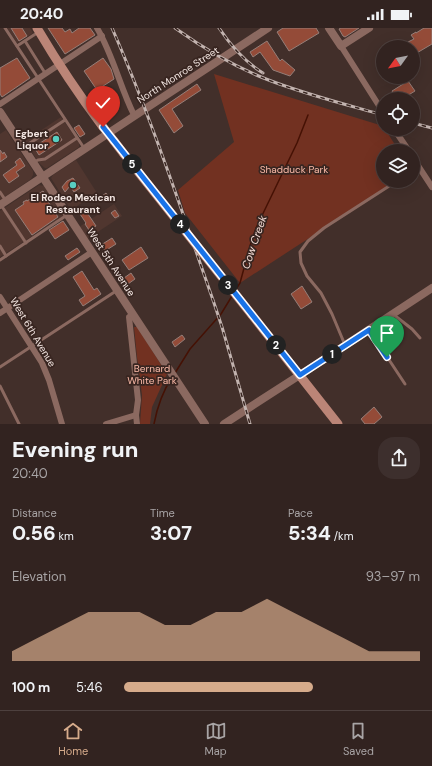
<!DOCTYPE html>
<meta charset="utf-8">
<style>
body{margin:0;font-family:"DM Sans",sans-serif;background:#3d2f2d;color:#f1f3f6;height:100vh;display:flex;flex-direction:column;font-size:15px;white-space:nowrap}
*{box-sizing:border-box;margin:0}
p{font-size:13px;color:#a8a4a5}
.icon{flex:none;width:22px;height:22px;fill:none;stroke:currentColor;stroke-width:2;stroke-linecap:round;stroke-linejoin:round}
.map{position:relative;height:396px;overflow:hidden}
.side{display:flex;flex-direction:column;background:#322320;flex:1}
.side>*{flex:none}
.needle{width:26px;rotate:237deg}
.fabs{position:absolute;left:376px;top:12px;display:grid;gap:8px}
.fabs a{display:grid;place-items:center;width:44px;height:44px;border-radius:50%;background:#322320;box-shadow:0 4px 16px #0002,0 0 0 1px #4d403e;font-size:20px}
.pin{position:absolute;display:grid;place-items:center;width:34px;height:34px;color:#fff;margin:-41px -17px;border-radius:50% 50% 50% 0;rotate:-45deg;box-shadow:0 0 4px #0007}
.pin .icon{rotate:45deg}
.km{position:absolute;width:20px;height:20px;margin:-10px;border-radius:50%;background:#222;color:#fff;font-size:11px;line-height:20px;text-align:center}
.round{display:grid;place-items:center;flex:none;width:42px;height:42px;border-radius:16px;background:#3d2f2d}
.headline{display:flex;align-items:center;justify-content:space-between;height:68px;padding:0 12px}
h1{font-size:22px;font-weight:800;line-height:30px}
.stats{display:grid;grid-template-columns:repeat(3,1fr);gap:6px;height:68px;padding:4px 12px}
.stats div{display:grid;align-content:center}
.stats b{font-size:20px;font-weight:800}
.stats small{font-size:11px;font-weight:400}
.stats p{font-size:11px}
.chart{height:112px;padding:8px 12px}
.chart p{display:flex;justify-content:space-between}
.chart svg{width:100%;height:72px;margin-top:4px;fill:#d6ab8b;opacity:.7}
ul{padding:0 12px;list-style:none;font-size:13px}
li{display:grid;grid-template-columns:64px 48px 1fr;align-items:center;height:30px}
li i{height:10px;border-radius:5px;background:#d6ab8b}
.status{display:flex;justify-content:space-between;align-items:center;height:28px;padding:0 20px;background:#322320;direction:ltr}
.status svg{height:11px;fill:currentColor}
.menu{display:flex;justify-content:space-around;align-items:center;height:56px;border-top:1px solid #4d403e;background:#322320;font-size:11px;color:#a8a4a5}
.menu a{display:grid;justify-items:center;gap:2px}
.menu .current{color:#d6ab8b}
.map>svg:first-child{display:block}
.built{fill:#50362f}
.green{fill:#723121}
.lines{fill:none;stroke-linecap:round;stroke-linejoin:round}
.stream{stroke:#451104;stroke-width:1.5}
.building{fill:#944b38;stroke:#957e78}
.service{stroke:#8b6960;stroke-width:3}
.minor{stroke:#8b6960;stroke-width:6}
.tertiary{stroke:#8b6960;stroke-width:8}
.secondary{stroke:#bb8577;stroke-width:9}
.rail-casing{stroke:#c2b3af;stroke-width:3}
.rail{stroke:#382520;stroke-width:1.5;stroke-dasharray:4.5;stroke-linecap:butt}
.secondary-bridge{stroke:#bb8577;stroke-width:9}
.route-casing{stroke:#fff;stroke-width:8}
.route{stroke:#1a73e8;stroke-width:5}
.poi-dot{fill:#58cec1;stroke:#382520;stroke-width:1.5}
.labels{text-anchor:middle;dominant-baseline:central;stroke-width:3.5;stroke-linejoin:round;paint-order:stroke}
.street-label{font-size:10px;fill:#f3e6e2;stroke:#382520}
.poi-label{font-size:10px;font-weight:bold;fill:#f3e6e2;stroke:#382520;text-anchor:end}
.park-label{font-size:10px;fill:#fcbba9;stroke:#382520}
.water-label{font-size:11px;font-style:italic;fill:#f2dbd5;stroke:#382520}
</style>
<div class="status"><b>20:40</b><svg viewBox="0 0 49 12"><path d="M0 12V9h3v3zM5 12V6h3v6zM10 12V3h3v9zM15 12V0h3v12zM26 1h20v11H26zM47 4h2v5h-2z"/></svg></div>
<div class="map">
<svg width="432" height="396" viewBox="0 0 432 396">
<rect width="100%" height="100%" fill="#422f2a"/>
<g class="built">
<path d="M7 0H30L33 5 17 15Z"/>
<path d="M61 89 79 115V119L47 140H45L39 135 25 113Z"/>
<path d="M6 102 33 143V147L31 151 0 172V106Z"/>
<path d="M76 132 97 165 71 182 51 150 53 147Z"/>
<path d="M39 157 44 158 63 188 0 229V183Z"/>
<path d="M114 176 122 188 87 211 79 199Z"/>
</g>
<g class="green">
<path d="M214 46 383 98V101H385L399 123H383V153H397L240 255 185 185 178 162 234 114Z"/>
<path d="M134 299H137L167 346 152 379 150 396H140L142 367 137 329Z"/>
</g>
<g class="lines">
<g class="stream">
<path d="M236 261 240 255 250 218 256 200 297 115 308 87"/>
<path d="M175 345 190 321 221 286 232 268"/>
<path d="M154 396C157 380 163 363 172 349"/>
</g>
</g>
<g class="building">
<path d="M11 0H22L27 8 19 13Z"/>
<path d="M48 0H62L65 4 70 1 72 5 79 0H90L95 7 65 26Z"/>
<path d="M283 0H316L319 5 289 23 277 4Z"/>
<path d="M341 0H359L345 9 343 8 339 1Z"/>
<path d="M424 0H432V16L415 26 413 22V19H411L408 14 414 11 411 7 416 4V5Z"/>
<path d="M267 13 280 33 282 31 295 42 290 48 273 42 260 24 253 29 250 24Z"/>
<path d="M17 30 30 50 2 69 0 66V40Z"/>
<path d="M103 30 111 41 114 51 97 62 84 43Z"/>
<path d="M408 53 415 63 402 71H397L392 63Z"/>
<path d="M197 56 201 62 172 81 183 98 174 105 159 82Z"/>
<path d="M79 97 85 106 80 109 74 100Z"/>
<path d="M57 104 62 112 39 127 34 119Z"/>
<path d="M0 122 3 126 4 124 7 129 0 134Z"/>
<path d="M20 130 25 138 16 144 19 148 9 155 3 147 17 137 15 134Z"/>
<path d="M73 150 80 160 74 164 70 158 65 164 62 159 67 153Z"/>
<path d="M43 163 49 171 47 172 58 189 32 207 15 182 24 176 23 174 27 172V173Z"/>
<path d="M106 165 109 170 104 174 101 169Z"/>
<path d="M84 180 96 198 89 202 85 196 86 195 78 183Z"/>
<path d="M115 182 119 188 115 190 111 185Z"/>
<path d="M63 193 69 202 55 211 49 202Z"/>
<path d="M112 210 116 216 105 223 101 217Z"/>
<path d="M141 219 148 230 129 242 122 232Z"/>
<path d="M77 220 80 224 68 232 65 228Z"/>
<path d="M82 243 94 262 97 260 101 266 83 278 79 272 85 268 73 249Z"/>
<path d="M131 245 135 251 128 256 124 250Z"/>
<path d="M302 258 312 274 301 281 291 266Z"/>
<path d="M182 307 185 311 175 319 172 314Z"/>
<path d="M374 379 382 389 374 396H365L361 391Z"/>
</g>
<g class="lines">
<g class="service">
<path d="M5 0 84 120"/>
<path d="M25 13 45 45"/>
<path d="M17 18 37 5"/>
<path d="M24 119 65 92"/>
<path d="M34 134 38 132 45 131 77 110"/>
<path d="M0 164 6 173"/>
<path d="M1 177 26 215"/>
<path d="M0 218 6 228"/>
<path d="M0 232 67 187"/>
<path d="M394 287 412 301 420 310"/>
<path d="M370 303 405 356"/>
<path d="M345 317 332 286 321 265 307 248 301 235 300 224 308 213 324 200 397 153"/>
<path d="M0 339 116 263"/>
<path d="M0 358 19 396"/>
</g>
<g class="minor">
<path d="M97 0C113 27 120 59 134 87"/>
<path d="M341 18 383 84"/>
<path d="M0 76 102 8"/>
<path d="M394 101 409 123"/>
<path d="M413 130 432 159"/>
<path d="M0 269 42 335 49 352 62 396"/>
<path d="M0 285 92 224"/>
<path d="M133 287 129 289 138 372 136 387 137 396"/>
<path d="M106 396 136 387"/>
</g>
<g class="tertiary">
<path d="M329 0 341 18 369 0"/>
<path d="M0 84 205 396"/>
<path d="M0 177 145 81 268 0"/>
<path d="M224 396 306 343 432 260"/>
</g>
<g class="secondary">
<path d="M37 0C57 34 79 67 103 99"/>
<path d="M114 113 124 126"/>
<path d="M252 287 338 396"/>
</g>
<defs>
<g id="rail">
<path d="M112 0C151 89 181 181 213 272L222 299 250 396"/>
<path d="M175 0C203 20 233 38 266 51 304 66 344 76 383 87"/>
<path d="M219 0C231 18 245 34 263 45"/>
<path d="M413 95 432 100"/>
</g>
</defs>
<use href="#rail" class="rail-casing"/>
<use href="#rail" class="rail"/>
<g class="secondary-bridge">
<path d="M103 99 114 113"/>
<path d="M124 126 252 287"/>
</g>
</g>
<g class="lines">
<defs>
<path id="route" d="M103 99 300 347 369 302 387 329"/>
</defs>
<use href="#route" class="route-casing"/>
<use href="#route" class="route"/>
</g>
<g class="poi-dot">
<circle cx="56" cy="111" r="4"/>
<circle cx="73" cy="157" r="4"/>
</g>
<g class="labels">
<g class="street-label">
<text transform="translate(178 47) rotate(-33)">North Monroe Street</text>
<text transform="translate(111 234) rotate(57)">West 5th Avenue</text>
<text transform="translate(33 304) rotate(59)">West 6th Avenue</text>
</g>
<g class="poi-label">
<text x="48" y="105">Egbert<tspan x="48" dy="12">Liquor</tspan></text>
<text x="73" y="169" text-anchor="middle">El Rodeo Mexican<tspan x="73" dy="12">Restaurant</tspan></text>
</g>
<g class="park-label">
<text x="294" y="141">Shadduck Park</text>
<text x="152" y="340">Bernard<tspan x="152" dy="12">White Park</tspan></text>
</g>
<g class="water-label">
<text transform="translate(254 214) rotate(-71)">Cow Creek</text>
</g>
</g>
</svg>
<div class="fabs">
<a><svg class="needle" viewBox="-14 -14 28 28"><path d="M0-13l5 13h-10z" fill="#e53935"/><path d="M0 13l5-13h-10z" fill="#a8a4a5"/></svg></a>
<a><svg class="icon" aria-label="locate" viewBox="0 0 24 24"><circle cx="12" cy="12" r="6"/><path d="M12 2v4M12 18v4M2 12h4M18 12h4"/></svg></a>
<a><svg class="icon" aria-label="layers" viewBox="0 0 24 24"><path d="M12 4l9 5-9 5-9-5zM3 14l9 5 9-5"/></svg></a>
</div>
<div class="pin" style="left:387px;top:329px;background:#1e9e55"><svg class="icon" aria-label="arrive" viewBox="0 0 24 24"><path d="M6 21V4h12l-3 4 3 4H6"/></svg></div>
<div class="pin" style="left:103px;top:99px;background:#d93025"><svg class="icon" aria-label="check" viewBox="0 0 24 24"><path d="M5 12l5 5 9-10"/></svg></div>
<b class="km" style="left:332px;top:326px">1</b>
<b class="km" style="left:276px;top:317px">2</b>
<b class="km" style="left:228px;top:257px">3</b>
<b class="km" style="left:180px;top:196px">4</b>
<b class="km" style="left:132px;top:136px">5</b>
</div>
<section class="side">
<div class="headline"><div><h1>Evening run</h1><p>20:40</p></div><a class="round"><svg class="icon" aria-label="share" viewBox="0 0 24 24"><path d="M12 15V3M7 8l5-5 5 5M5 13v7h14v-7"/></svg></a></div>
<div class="stats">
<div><p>Distance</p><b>0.56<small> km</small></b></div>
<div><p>Time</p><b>3:07</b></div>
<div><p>Pace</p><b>5:34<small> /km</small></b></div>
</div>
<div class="chart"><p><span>Elevation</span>93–97 m</p>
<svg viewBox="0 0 160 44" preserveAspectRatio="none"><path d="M0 44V38L10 30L20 22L30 14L40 14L50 14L60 22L70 22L80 14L90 14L100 6L110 14L120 22L130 30L140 38L150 38L160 38V44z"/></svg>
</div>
<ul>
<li><b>100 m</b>5:46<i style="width:64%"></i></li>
</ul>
</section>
<nav class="menu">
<a class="current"><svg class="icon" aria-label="home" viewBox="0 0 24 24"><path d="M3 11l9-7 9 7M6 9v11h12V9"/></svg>Home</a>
<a><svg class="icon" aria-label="map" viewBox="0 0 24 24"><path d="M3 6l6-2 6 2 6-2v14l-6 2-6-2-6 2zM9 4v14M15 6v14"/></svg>Map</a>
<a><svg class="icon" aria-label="saved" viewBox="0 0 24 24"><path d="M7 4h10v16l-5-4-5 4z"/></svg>Saved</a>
</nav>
